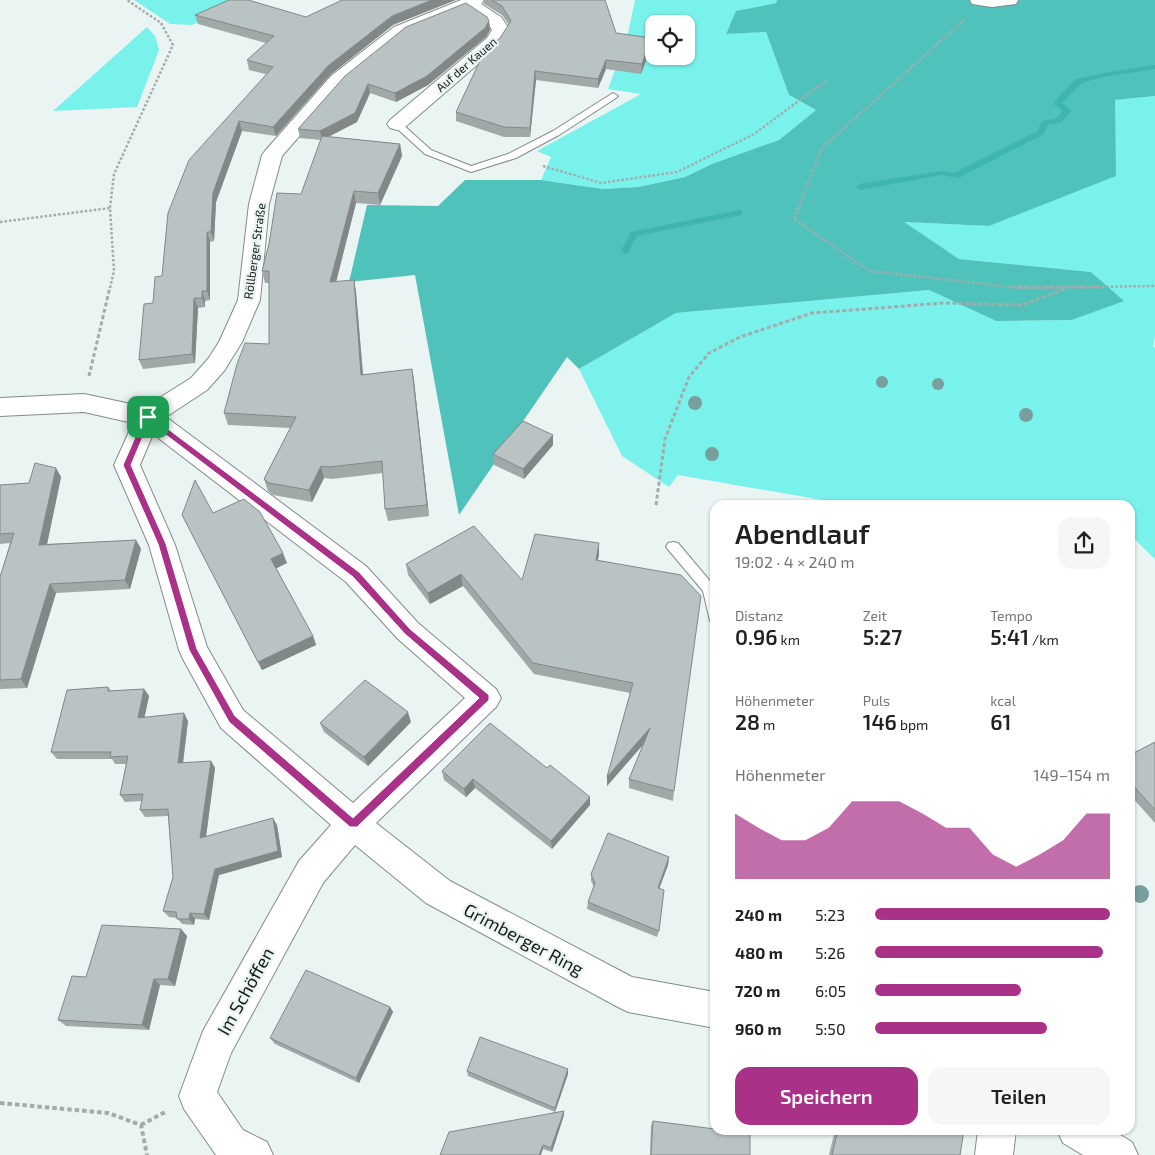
<!DOCTYPE html>
<html lang="de">
<meta charset="utf-8">
<style>
body{margin:0;font-family:"Exo 2",sans-serif;background:#f6f6f6;color:#202124;height:100vh;display:flex;flex-direction:column;font-size:19px;white-space:nowrap}
*{box-sizing:border-box;margin:0}
p{font-size:16px;color:#757577}
.icon{flex:none;width:28px;height:28px;fill:none;stroke:currentColor;stroke-width:2;stroke-linecap:round;stroke-linejoin:round}
.map{position:relative;flex:1;overflow:hidden}
.panel{position:absolute;left:710px;top:500px;width:425px;height:635px;display:flex;flex-direction:column;background:#fff;border-radius:15px;box-shadow:0 1px 4px #0004}
.panel>*{flex:none}
.fabs{position:absolute;left:645px;top:15px;display:grid;gap:10px}
.fabs a{display:grid;place-items:center;width:50px;height:50px;border-radius:10px;background:#fff;box-shadow:0 1px 4px #0004;font-size:25px}
.pin{position:absolute;display:grid;place-items:center;width:42px;height:42px;color:#fff;margin:-21px;border-radius:10px;box-shadow:0 2px 8px #0006}
.round{display:grid;place-items:center;flex:none;width:52px;height:52px;border-radius:15px;background:#f6f6f6}
.summary{display:flex;align-items:center;justify-content:space-between;height:85px;padding:0 25px}
h1{font-size:28px;font-weight:600;line-height:38px}
.figures{display:grid;grid-template-columns:repeat(3,1fr);gap:8px;height:85px;padding:5px 25px}
.figures div{display:grid;align-content:center}
.figures b{font-size:21px;font-weight:600}
.figures small{font-size:14px;font-weight:400}
.figures p{font-size:14px}
.chart{height:140px;padding:10px 25px}
.chart p{display:flex;justify-content:space-between}
.chart svg{width:100%;height:90px;margin-top:5px;fill:#a93288;opacity:.7}
.cta{display:flex;gap:10px;margin-top:auto;padding:10px 25px}
.cta a{flex:1;height:58px;border-radius:15px;background:#a93288;color:#fff;font-size:20px;font-weight:600;line-height:58px;text-align:center}
.cta a+a{background:#f6f6f6;color:#202124}
ul{padding:0 25px;list-style:none;font-size:16px}
li{display:grid;grid-template-columns:80px 60px 1fr;align-items:center;height:38px}
li i{height:12px;border-radius:6px;background:#a93288}
.map>svg:first-child{display:block}
.green{fill:#7af2ec;fill-rule:evenodd}
.forest{fill:#4fc2bc}
.lines{fill:none;stroke-linecap:round;stroke-linejoin:round}
.stream{fill:#3fb5b0;fill-rule:evenodd}
.service-casing{stroke:#828c8b;stroke-width:2}
.minor-casing{stroke:#828c8b;stroke-width:2}
.path-far2{stroke:#a3acab;stroke-width:2.5;stroke-dasharray:2.5 2;stroke-linecap:butt}
.path-far1{stroke:#a3acab;stroke-width:3;stroke-dasharray:4 2.5;stroke-linecap:butt}
.path{stroke:#a3acab;stroke-width:4;stroke-dasharray:4.5 3;stroke-linecap:butt}
.service{fill:#fff;fill-rule:evenodd}
.minor{fill:#fff;fill-rule:evenodd}
.tree{fill:#779f9d}
.wall{fill:#a0a8a8}
.shaded-wall{fill:#828888}
.building{fill:#bac3c3;stroke:#828888}
.route{fill:#a93288;stroke:#fff;fill-rule:evenodd}
.labels{text-anchor:middle;dominant-baseline:central;stroke-width:4.5;stroke-linejoin:round;paint-order:stroke}
.far-street-label{font-size:12px;fill:#181c1b;stroke:#e9f4f3}
.near-street-label{font-size:18px;fill:#181c1b;stroke:#e9f4f3}
</style>
<div class="map">
<svg width="1155" height="1155" viewBox="0 0 1155 1155">
<rect width="100%" height="100%" fill="#e9f4f3"/>
<g class="green">
<path d="M134 0H246L192 25 170 24Z"/>
<path d="M635 0H777L776 3 737 11 726 33 766 32 789 95 816 110 779 140 713 164 685 177 638 187 603 189 541 180 551 157 537 151 641 94 608 89 627 38ZM654 24H686V56H654Z"/>
<path d="M147 27 155 36 159 50 137 107 53 111Z"/>
<path d="M1155 96V337L1153 346 1155 348V559L1130 535V505H1098L1093 501 1085 505H851L678 475 669 487 622 456 579 369 676 313 929 290 996 321 1072 320 1123 301 1091 272 959 259 903 222 989 226 1115 100Z"/>
</g>
<path class="forest" d="M777 0H1155V96L1115 100 1116 176 989 226 904 222 959 259 1091 272 1124 301 1072 320 996 321 929 290 676 313 579 369 567 357 459 515 415 275 349 282 367 205 438 206 465 180H541L603 189 638 187 685 177 712 164 779 140 816 110 789 95 766 32 726 34 736 11 776 3Z"/>
<g class="lines">
<g class="stream">
<path d="M1155 65V69L1103 77 1082 83 1062 103 1072 111 1060 123 1048 125 1044 134 958 178 941 175 860 190 856 187 860 184 941 171 954 173 1038 131 1042 121 1055 119 1063 111 1053 103 1076 79 1103 73Z"/>
<path d="M739 210 742 211V215L637 236 628 253 625 254 621 251 631 232Z"/>
</g>
<defs>
<g id="service">
<path d="M613 93 618 96 616 98 559 135 516 158 471 172 425 154 392 124 394 122H400L431 150 471 166 508 154 553 131Z"/>
<path d="M673 542 678 543 715 587V623L710 621 703 591 666 547 668 543Z"/>
</g>
<g id="minor">
<path d="M461 0H484L481 4 501 17 510 30 499 46 404 128 397 130 390 128 387 124 390 120 487 38 492 30 489 25 467 10 406 35 345 84 282 156 269 204 260 300 242 342 224 371 207 390 166 417 366 566 418 623 496 689 501 698 496 707 376 823 450 881 632 977 715 992V1028L628 1012 616 1006 426 903 355 845 323 883 231 1053 217 1092 243 1130 267 1142 273 1155H216L184 1109 179 1096 203 1031 299 861 331 825 221 728 183 659 179 650 149 545 114 465 133 423 84 412 0 416V398L84 394 145 407 191 378 208 359 219 342 238 300 249 204 262 155 265 151 331 76 394 27ZM153 434 346 582 398 639 465 698 353 803 243 710 207 647 175 545 140 465Z"/>
<path d="M970 0H1018L1016 4 992 7 972 4Z"/>
<path d="M978 1130H1016L1013 1155H975Z"/>
<path d="M1057 1130H1112L1132 1142 1138 1155H1083L1063 1143Z"/>
</g>
</defs>
<use href="#service" class="service-casing"/>
<use href="#minor" class="minor-casing"/>
<g class="path-far2">
<path d="M965 19 822 148 794 219 869 271 1022 288 1155 286"/>
<path d="M543 166 601 183 677 172 754 134 827 80"/>
<path d="M0 222 110 208"/>
<path d="M110 288 114 271 110 208 114 174 173 45 161 23 127 0"/>
</g>
<g class="path-far1">
<path d="M1011 287H1103"/>
<path d="M89 376 110 287"/>
<path d="M656 505 665 439 689 377 709 353 740 337 812 313 943 303 1022 305 1065 289"/>
</g>
<g class="path">
<path d="M0 1103 108 1113 141 1125 147 1155"/>
<path d="M141 1125 165 1112"/>
</g>
<use href="#service" class="service"/>
<use href="#minor" class="minor"/>
</g>
<g class="tree">
<circle cx="882" cy="382" r="6"/>
<circle cx="938" cy="384" r="6"/>
<circle cx="695" cy="403" r="7"/>
<circle cx="1026" cy="415" r="7"/>
<circle cx="712" cy="454" r="7"/>
<circle cx="1140" cy="894" r="9"/>
</g>
<g class="wall">
<path d="M483 0H605L616 33 651 38V47L641 74 606 69 598 88 536 80 530 137H504L456 121V112L500 38 509 25 502 15 484 4Z"/>
<path d="M195 15 306 17 393 25 330 75 276 136 242 131 216 202 214 241 210 242V300L205 301V307L198 308 195 363 143 369 139 360 153 303 162 276 168 213 266 74 249 70 247 60 266 43 198 24Z"/>
<path d="M489 21 490 30 486 37 428 85 396 102 370 93 357 122 328 137 400 144 402 156 380 205 356 203 336 282 354 280 356 292 363 375 412 369 414 381 429 516 388 521 385 509 383 473 332 479 324 478 312 502 273 495 268 491 264 479 290 428 228 425 224 413 269 344V283H265L262 271 301 194 321 140 300 138 298 129 345 76Z"/>
<path d="M553 445 524 479 494 465 493 454Z"/>
<path d="M56 468 61 477 47 544 136 540 141 549 130 589 56 593 27 688 0 689V577L10 543 0 544V485L29 483Z"/>
<path d="M213 513 287 563 276 568 313 636 316 645 262 670 182 515Z"/>
<path d="M599 555 598 560 674 791 673 801 629 788V779L643 744 607 786V777L630 693 534 674 463 586 430 604 408 575 406 564 522 580Z"/>
<path d="M108 687 111 691 144 689 149 696 144 717 188 721 183 763 211 761 215 768 206 837 277 825 282 857 219 875 209 920 195 919 194 925 182 924 177 918 169 917 163 911 173 877 168 816 145 817 140 810 142 801 125 802 120 795 126 764H115L112 759H57L51 752Z"/>
<path d="M411 722 368 766 324 732 320 723Z"/>
<path d="M1155 742V823L1130 795V755Z"/>
<path d="M442 771 590 805 552 849 475 788 466 797 444 780Z"/>
<path d="M669 857 668 865 659 888V931L657 937 587 909 588 902 594 887 591 881V874Z"/>
<path d="M181 929 187 936 175 986 160 985 149 1030 66 1026 58 1020 86 977Z"/>
<path d="M390 1007 393 1012 359 1083 275 1044 270 1038Z"/>
<path d="M568 1069V1074L555 1112 564 1115 552 1152 543 1149 440 1155 555 1112 468 1076 467 1071Z"/>
<path d="M653 1121 750 1155H650L651 1125Z"/>
<path d="M835 1130H964L960 1155H829Z"/>
</g>
<g class="shaded-wall">
<path d="M432 0H456L393 25 330 75 276 136 273 127 328 66 392 16Z"/>
<path d="M489 21 490 30 486 37 428 85 396 102 395 93Z"/>
<path d="M651 38V47L641 74 642 64Z"/>
<path d="M606 60V69L598 88V79Z"/>
<path d="M535 71 536 80 530 137V128Z"/>
<path d="M368 84 370 93 357 122 322 140 320 131Z"/>
<path d="M239 121 242 131 216 202 214 241 211 232 213 193Z"/>
<path d="M400 144 402 156 380 205 378 193Z"/>
<path d="M354 191 356 203 333 294 330 282Z"/>
<path d="M207 232 210 242V300L207 291Z"/>
<path d="M354 280 356 292 364 387 361 375Z"/>
<path d="M202 291 205 301V307L202 298Z"/>
<path d="M194 298 198 308 195 363 192 354Z"/>
<path d="M412 369 414 381 429 516 427 505Z"/>
<path d="M553 435V445L524 479 523 469Z"/>
<path d="M321 466 324 478 312 502 309 490Z"/>
<path d="M56 468 61 477 45 554 39 545Z"/>
<path d="M136 540 141 549 130 589 125 580Z"/>
<path d="M599 543V555L595 571 596 560Z"/>
<path d="M283 553 287 563 275 569 271 559Z"/>
<path d="M461 574 463 586 430 604 428 593Z"/>
<path d="M50 584 56 593 27 688 21 679Z"/>
<path d="M313 636 316 645 262 670 258 662Z"/>
<path d="M144 689 149 696 143 725 138 718Z"/>
<path d="M408 712 411 722 368 766 364 757Z"/>
<path d="M184 713 188 721 182 770 178 763Z"/>
<path d="M650 728 649 738 607 786V777Z"/>
<path d="M211 761 215 768 205 844 200 838Z"/>
<path d="M473 779 475 788 466 797 464 789Z"/>
<path d="M590 797V805L552 849 551 841Z"/>
<path d="M273 818 277 825 282 857 219 875 209 920 204 914 215 869Z"/>
<path d="M669 857 668 865 657 895 658 888Z"/>
<path d="M190 913 195 919 194 925 189 919Z"/>
<path d="M181 929 187 936 175 986 168 979Z"/>
<path d="M154 979 160 985 149 1030 142 1025Z"/>
<path d="M390 1007 393 1012 359 1083 356 1078Z"/>
<path d="M568 1069V1074L555 1112V1108Z"/>
<path d="M564 1111V1115L552 1152 551 1148Z"/>
<path d="M543 1145V1149L541 1155H539Z"/>
</g>
<g class="building">
<path d="M229 0H248L306 17 342 0H432L392 16 328 66 273 127 239 121 213 193 211 232H207V291H202V298H194L192 354 139 360 144 304 153 303 155 277 162 276 168 213 189 160 273 67 247 60 274 36 195 15Z"/>
<path d="M492 0H605L616 33 651 38 642 64 606 60 598 79 535 71 530 128 504 127 456 112 484 52 500 38 511 21 502 6Z"/>
<path d="M466 3 487 17 489 21 485 28 427 76 395 93 368 84 355 113 320 131 298 129 345 76 406 27Z"/>
<path d="M322 136 400 144 378 193 354 191 330 282 354 280 361 375 412 369 427 505 385 509 382 461 329 467 321 466 309 490 269 483 264 479 296 417 224 413 237 364 245 343 269 344V271H262L269 244 277 193 301 194Z"/>
<path d="M523 421 553 435 523 469 493 454Z"/>
<path d="M35 463 56 468 39 545 136 540 125 580 50 584 21 679 0 680V577L14 533 0 534V485L29 483Z"/>
<path d="M195 480 213 513 244 499 260 512 283 553 271 559 313 636 258 662 182 515Z"/>
<path d="M474 526 522 580 535 534 599 543 596 560 681 575 701 596 674 791 629 779 650 728 607 777 633 683 533 663 461 574 428 593 406 564Z"/>
<path d="M365 680 408 712 364 757 320 723Z"/>
<path d="M108 687V691L144 689 138 718 184 713 178 763 211 761 200 838 273 818 278 851 215 869 204 914 190 913 189 919H177L176 912 163 911 173 877 168 809 140 810 143 794 120 795 128 756 110 757 111 752H51L67 690Z"/>
<path d="M490 723 547 768 550 765 590 797 551 841 473 779 464 789 442 771Z"/>
<path d="M1155 742V810L1130 782V755Z"/>
<path d="M608 833 669 857 658 888 664 890 659 931 588 902 595 883 591 874Z"/>
<path d="M102 925 181 929 168 979H154L142 1025 58 1020 72 976 86 977Z"/>
<path d="M306 970 390 1007 356 1078 270 1038Z"/>
<path d="M480 1037 568 1069 555 1108 467 1071Z"/>
<path d="M564 1111 551 1148 543 1145 539 1155H440L449 1132Z"/>
<path d="M653 1121 715 1129V1130H722L750 1134V1155H651Z"/>
<path d="M838 1130H964L960 1155H832Z"/>
</g>
<path class="route" d="M148 414 359 572 410 629 489 695V700L357 827H350L229 722 189 650 158 544 123 465 144 417ZM149 422 353 577 405 634 479 698 353 818 235 716 197 649 166 544 131 465Z"/>
<g class="labels">
<g class="far-street-label">
<text transform="translate(466 64) rotate(-41)">Auf der Kauen</text>
<text transform="translate(254 251) rotate(-82)">Röllberger Straße</text>
</g>
<g class="near-street-label">
<text transform="translate(524 939) rotate(28)">Grimberger Ring</text>
<text transform="translate(245 991) rotate(-61)">Im Schöffen</text>
</g>
</g>
</svg>
<div class="fabs">
<a><svg class="icon" aria-label="locate" viewBox="0 0 24 24"><circle cx="12" cy="12" r="6"/><path d="M12 2v4M12 18v4M2 12h4M18 12h4"/></svg></a>
</div>
<div class="pin" style="left:148px;top:417px;background:#1e9e55"><svg class="icon" aria-label="arrive" viewBox="0 0 24 24"><path d="M6 21V4h12l-3 4 3 4H6"/></svg></div>
<section class="panel">
<div class="summary"><div><h1>Abendlauf</h1><p>19:02 · 4 × 240 m</p></div><a class="round"><svg class="icon" aria-label="share" viewBox="0 0 24 24"><path d="M12 15V3M7 8l5-5 5 5M5 13v7h14v-7"/></svg></a></div>
<div class="figures">
<div><p>Distanz</p><b>0.96<small> km</small></b></div>
<div><p>Zeit</p><b>5:27</b></div>
<div><p>Tempo</p><b>5:41<small> /km</small></b></div>
</div>
<div class="figures">
<div><p>Höhenmeter</p><b>28<small> m</small></b></div>
<div><p>Puls</p><b>146<small> bpm</small></b></div>
<div><p>kcal</p><b>61</b></div>
</div>
<div class="chart"><p><span>Höhenmeter</span>149–154 m</p>
<svg viewBox="0 0 160 44" preserveAspectRatio="none"><path d="M0 44V12L10 19L20 25L30 25L40 19L50 6L60 6L70 6L80 12L90 19L100 19L110 32L120 38L130 32L140 25L150 12L160 12V44z"/></svg>
</div>
<ul>
<li><b>240 m</b>5:23<i style="width:100%"></i></li>
<li><b>480 m</b>5:26<i style="width:97%"></i></li>
<li><b>720 m</b>6:05<i style="width:62%"></i></li>
<li><b>960 m</b>5:50<i style="width:73%"></i></li>
</ul>
<div class="cta"><a>Speichern</a><a>Teilen</a></div>
</section>
</div>
